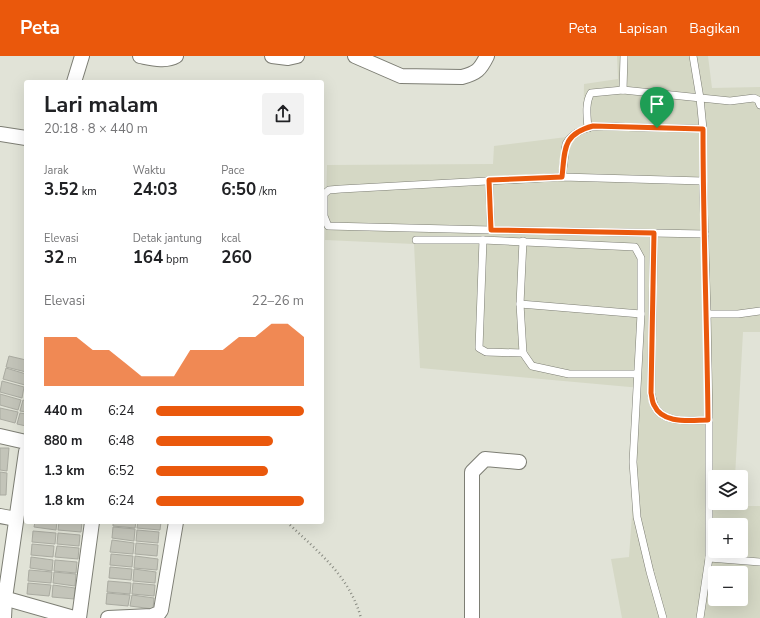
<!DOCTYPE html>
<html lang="id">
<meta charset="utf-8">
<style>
body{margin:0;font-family:"Nunito Sans",sans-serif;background:#f2f2f2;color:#202124;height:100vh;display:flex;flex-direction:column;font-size:15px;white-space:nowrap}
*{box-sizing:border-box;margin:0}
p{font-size:13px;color:#757577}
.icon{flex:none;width:22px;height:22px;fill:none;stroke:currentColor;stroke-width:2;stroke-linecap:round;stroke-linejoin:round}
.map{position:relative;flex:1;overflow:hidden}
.panel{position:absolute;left:24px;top:24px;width:300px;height:444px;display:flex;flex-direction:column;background:#fff;border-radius:4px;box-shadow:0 4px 16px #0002}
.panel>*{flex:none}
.tools{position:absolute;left:708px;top:414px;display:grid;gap:8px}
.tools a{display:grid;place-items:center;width:40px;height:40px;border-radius:4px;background:#fff;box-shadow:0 4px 16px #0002;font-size:20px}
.pin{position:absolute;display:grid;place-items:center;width:34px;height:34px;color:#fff;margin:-41px -17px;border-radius:50% 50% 50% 0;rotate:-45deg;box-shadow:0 0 4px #0007}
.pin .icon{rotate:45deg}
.round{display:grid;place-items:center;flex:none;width:42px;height:42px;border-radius:4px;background:#f2f2f2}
.headline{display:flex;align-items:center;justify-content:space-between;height:68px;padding:0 20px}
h1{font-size:22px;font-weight:700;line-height:30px}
.figures{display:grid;grid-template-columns:repeat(3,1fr);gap:6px;height:68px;padding:4px 20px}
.figures div{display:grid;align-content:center}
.figures b{font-size:17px;font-weight:700}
.figures small{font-size:11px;font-weight:400}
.figures p{font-size:11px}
.chart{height:112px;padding:8px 20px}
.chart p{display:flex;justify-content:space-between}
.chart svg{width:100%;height:72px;margin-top:4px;fill:#ea580c;opacity:.7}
ul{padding:0 20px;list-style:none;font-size:13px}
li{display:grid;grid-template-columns:64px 48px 1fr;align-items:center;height:30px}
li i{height:10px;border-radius:5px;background:#ea580c}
header{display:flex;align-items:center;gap:24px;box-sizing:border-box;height:56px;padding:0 20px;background:#ea580c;color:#fff}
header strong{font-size:19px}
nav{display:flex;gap:22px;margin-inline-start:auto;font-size:14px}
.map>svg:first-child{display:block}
.built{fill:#d5d8c5;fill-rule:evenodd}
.building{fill:#c3c4b9;stroke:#aaaba1}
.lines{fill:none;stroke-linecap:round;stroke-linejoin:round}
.service-casing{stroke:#7d7e74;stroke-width:8}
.minor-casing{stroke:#7d7e74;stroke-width:16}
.path{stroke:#888a81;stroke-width:2.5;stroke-dasharray:1 3;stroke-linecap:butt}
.service{stroke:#fff;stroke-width:7}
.minor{stroke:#fff;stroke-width:14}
.route-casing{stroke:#fff;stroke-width:8}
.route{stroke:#ea580c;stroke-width:5}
</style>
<header>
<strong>Peta</strong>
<nav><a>Peta</a><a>Lapisan</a><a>Bagikan</a></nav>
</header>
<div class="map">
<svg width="760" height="562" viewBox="0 0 760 562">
<rect width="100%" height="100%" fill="#e1e3d7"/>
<path class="built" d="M617 0H708L712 32 760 31V276H743L735 421H715V447H733V450H760V562H622L611 503 629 501 641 332 420 312 414 188 325 184 327 109 493 108 494 90 583 79 584 28 618 23ZM715 469H741V495H715ZM715 517H741V543H715Z"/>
<g class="building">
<path d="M9 300 26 304V316L6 311Z"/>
<path d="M6 312 26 318 25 329 3 323Z"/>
<path d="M2 325 24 331 22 342 0 336Z"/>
<path d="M0 338 21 344 18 354 0 349Z"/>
<path d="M23 344 26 345V356L20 355Z"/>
<path d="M0 352 18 356 15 367 0 363Z"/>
<path d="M20 357 26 358V370L17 368Z"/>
<path d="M0 392H9L7 415 0 414Z"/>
<path d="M0 416 7 417 6 439H0Z"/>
<path d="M35 466H57L56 474 34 471Z"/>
<path d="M59 466H82L81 476 58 474Z"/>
<path d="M113 466H136L135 472 113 470Z"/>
<path d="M138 466H161L160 474 137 472Z"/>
<path d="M113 471 135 473 134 485 112 482Z"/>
<path d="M137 474 159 476 158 487 136 485Z"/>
<path d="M33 475 56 477 55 488 32 486Z"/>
<path d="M58 477 80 479 79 490 57 488Z"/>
<path d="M112 484 134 487 133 498 110 496Z"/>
<path d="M136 487 158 489 157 500 135 498Z"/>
<path d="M32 488 54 490 53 501 31 499Z"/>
<path d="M57 490 79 492 78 503 55 501Z"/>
<path d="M111 498 133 500 132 511 110 509Z"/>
<path d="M135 500 158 503 157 514 134 512Z"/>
<path d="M31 501 53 504 52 515 30 512Z"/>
<path d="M55 504 77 506 76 517 54 515Z"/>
<path d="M110 511 132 513 131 524 109 522Z"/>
<path d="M134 513 156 516 155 527 133 525Z"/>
<path d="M29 514 52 516 51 527 28 525Z"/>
<path d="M54 516 76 518 75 530 53 527Z"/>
<path d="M108 525 131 527 130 538 107 536Z"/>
<path d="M28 527 51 529 49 540 27 538Z"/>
<path d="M133 527 155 529 154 540 132 538Z"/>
<path d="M53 529 75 532 74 543 52 541Z"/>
<path d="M107 537 130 539 128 550 106 548Z"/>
<path d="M132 539 154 542 153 553 130 550Z"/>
</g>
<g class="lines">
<defs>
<g id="service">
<path d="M693 0 700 42 703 73V125L707 258 709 364V502L700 562"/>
<path d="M623 34 624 0"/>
<path d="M588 72C587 60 585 47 591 37L623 34 730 45 754 42 758 44 760 49"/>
<path d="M562 121 566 88C571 79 581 73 591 71 603 69 616 71 628 71 653 72 678 72 703 73"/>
<path d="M489 124 491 174 705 178"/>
<path d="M491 174 328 170 324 160V138L329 134 341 133 562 121 703 125"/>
<path d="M654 177 651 337C652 341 653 346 654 349 663 369 691 364 709 364"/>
<path d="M416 184H483L635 191 641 202V258L633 406 637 461 650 516 663 562"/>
<path d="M483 184 479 292 486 296 523 297"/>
<path d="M523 185 520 248 523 297 532 310 569 318H637"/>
<path d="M520 248 641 258"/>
<path d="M707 258H738L760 255"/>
<path d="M709 502 760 506"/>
</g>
<g id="minor">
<path d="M140 0C151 2 166 6 176 0"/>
<path d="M272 0 288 2 297 0"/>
<path d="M355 0 401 20 462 21C477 17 480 14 487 0"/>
<path d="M74 26 82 0"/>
<path d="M0 78 26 82"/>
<path d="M0 380 26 386"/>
<path d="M0 460 16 463"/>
<path d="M0 541 74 562"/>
<path d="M4 562 5 542 26 396"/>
<path d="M79 562 92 466"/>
<path d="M108 562 152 560 159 557 161 554 176 466"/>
<path d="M472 562V416L485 403 519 406"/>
</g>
</defs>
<use href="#service" class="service-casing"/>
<use href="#minor" class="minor-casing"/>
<path class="path" d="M287 466C318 496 349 519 361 562"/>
<use href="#service" class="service"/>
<use href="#minor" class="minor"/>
</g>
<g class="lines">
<defs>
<path id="route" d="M593 70 703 73C703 170 707 267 708 364 691 364 663 369 654 349 652 346 652 341 651 337L654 177 491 174 489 124 562 121C565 94 562 78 593 70Z"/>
</defs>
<use href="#route" class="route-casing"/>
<use href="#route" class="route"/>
</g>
</svg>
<div class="tools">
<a><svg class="icon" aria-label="layers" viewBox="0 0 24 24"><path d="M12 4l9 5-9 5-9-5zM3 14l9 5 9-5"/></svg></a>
<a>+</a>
<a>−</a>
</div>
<div class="pin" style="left:657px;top:72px;background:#1e9e55"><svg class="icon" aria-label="arrive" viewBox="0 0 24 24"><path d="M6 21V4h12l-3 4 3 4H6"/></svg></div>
<section class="panel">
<div class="headline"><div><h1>Lari malam</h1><p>20:18 · 8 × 440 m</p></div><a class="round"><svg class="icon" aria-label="share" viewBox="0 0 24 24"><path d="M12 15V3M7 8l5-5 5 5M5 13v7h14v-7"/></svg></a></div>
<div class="figures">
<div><p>Jarak</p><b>3.52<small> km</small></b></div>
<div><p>Waktu</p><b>24:03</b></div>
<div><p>Pace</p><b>6:50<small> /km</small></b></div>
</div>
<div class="figures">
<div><p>Elevasi</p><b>32<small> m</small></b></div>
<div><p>Detak jantung</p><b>164<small> bpm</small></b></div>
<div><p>kcal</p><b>260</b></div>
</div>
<div class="chart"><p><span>Elevasi</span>22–26 m</p>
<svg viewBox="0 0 160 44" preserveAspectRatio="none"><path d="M0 44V14L10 14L20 14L30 22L40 22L50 30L60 38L70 38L80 38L90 22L100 22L110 22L120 14L130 14L140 6L150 6L160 14V44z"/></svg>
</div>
<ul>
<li><b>440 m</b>6:24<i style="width:100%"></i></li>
<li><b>880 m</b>6:48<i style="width:79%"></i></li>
<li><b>1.3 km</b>6:52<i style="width:76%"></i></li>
<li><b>1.8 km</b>6:24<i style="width:100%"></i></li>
</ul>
</section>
</div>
